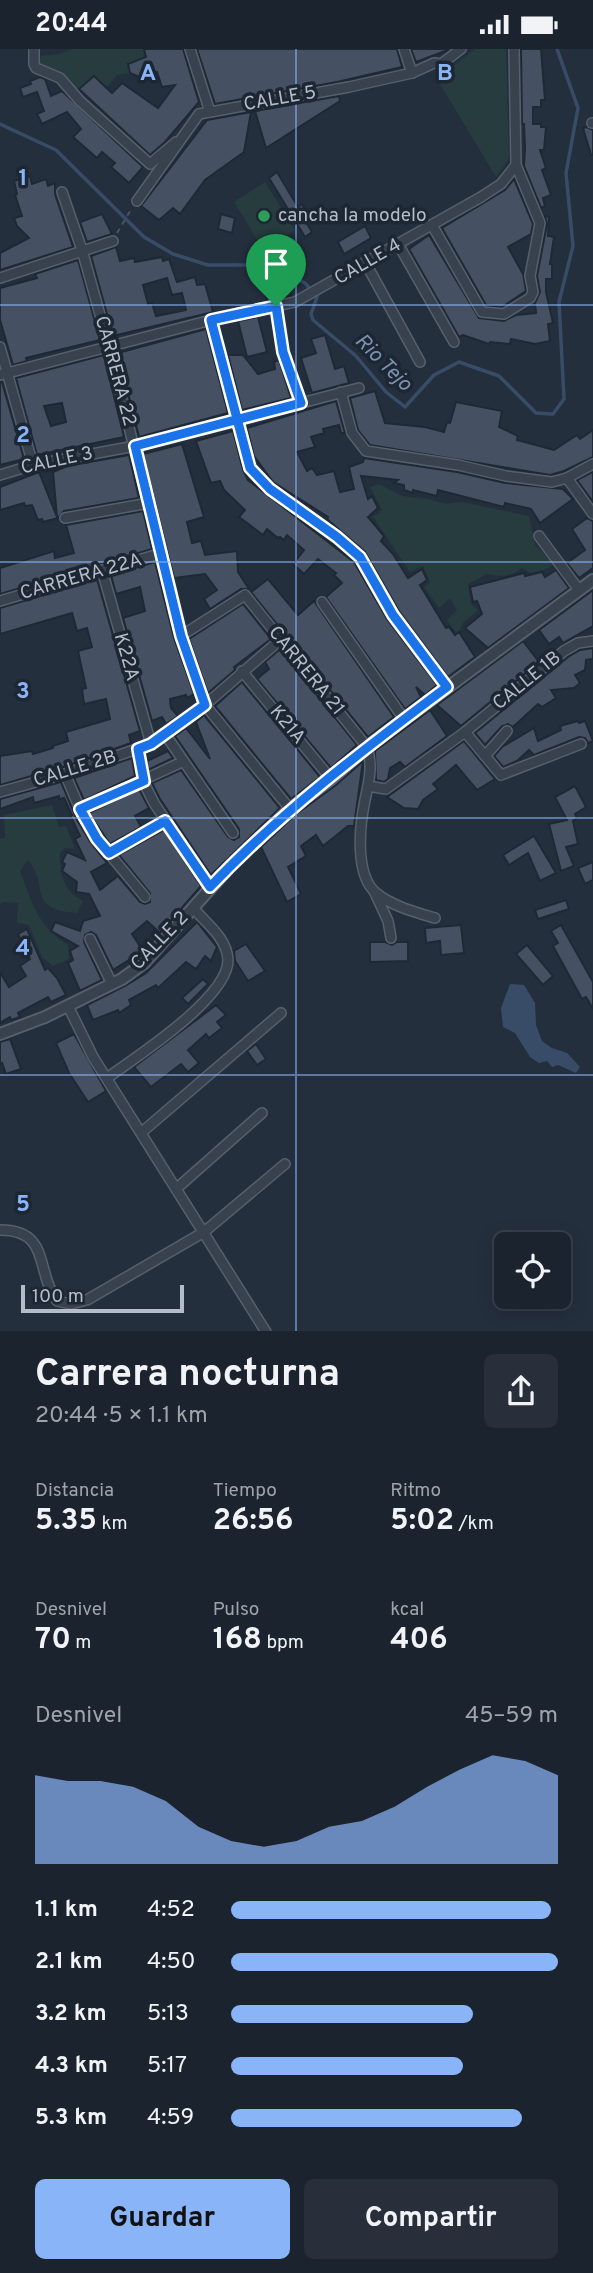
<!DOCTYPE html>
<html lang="es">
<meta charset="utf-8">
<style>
body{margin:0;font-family:Overpass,sans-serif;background:#282f3a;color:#f1f3f6;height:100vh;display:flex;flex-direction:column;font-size:26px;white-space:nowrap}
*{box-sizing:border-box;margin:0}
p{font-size:23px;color:#a0a4aa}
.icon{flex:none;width:38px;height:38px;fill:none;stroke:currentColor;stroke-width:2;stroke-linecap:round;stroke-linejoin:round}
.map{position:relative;height:1282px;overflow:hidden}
.drawer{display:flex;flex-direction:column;background:#1b232e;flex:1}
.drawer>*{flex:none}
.fabs{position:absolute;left:494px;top:1183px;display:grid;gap:14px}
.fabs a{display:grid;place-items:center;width:77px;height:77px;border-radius:10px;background:#1b232e;box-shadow:0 4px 18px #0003,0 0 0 2px #39404a;font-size:35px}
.scale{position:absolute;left:21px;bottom:18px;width:163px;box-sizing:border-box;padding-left:7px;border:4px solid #b4bcc9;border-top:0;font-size:19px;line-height:24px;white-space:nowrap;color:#b4bcc9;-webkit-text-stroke:5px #1d2633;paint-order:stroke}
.pin{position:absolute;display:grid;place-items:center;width:60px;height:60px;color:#fff;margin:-72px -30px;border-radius:50% 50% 50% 0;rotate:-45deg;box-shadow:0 0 7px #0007}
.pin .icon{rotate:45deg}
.round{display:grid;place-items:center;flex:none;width:74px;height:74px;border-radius:10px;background:#282f3a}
.headline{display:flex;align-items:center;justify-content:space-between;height:119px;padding:0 35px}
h1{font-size:38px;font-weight:700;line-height:52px}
.metrics{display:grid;grid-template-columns:repeat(3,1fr);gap:10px;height:119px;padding:7px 35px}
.metrics div{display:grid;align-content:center}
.metrics b{font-size:30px;font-weight:700}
.metrics small{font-size:19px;font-weight:400}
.metrics p{font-size:19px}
.chart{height:196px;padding:14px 35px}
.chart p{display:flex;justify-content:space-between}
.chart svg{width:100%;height:126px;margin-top:7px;fill:#8ab4f8;opacity:.7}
.cta{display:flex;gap:14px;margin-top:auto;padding:14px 35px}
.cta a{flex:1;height:80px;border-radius:10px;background:#8ab4f8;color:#111;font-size:28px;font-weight:700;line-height:80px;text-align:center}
.cta a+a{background:#282f3a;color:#f1f3f6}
ul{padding:0 35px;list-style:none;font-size:23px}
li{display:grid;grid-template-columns:112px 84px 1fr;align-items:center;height:52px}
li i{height:18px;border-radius:9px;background:#8ab4f8}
.status{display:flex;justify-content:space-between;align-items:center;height:49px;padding:0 35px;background:#1b232e;direction:ltr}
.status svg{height:19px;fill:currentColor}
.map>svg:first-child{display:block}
.green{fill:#263c3f}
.water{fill:#394c67}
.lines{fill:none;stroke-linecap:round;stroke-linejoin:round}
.stream{stroke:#394c67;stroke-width:3.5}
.building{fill:#455162;stroke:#1f2835;stroke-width:2;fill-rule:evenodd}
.minor-casing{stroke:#565f6c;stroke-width:12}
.tertiary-casing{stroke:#565f6c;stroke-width:14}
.path{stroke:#44595c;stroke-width:2;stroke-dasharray:5 5;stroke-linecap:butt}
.minor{stroke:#38414e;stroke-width:9}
.tertiary{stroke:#38414e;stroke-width:10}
.route-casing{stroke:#fff;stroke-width:14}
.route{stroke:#1a73e8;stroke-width:9}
.grid{fill:none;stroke:#8ab4f8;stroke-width:2;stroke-opacity:0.55}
.leisure-dot{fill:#2e9e5b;stroke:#1d2633;stroke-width:2.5}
.labels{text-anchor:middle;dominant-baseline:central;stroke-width:7;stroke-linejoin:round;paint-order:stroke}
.street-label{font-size:19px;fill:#b4bcc9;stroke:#1d2633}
.poi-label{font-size:19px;fill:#b4bcc9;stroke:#1d2633;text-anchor:start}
.water-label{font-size:21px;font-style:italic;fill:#7c92b1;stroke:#1d2633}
.grid-label{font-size:23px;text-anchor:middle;font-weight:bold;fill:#8ab4f8;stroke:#1d2633;stroke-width:7;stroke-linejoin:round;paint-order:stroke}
</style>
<div class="status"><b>20:44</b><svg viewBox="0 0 49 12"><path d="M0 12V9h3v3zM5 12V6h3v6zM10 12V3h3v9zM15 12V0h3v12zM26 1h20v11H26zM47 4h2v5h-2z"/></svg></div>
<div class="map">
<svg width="593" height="1283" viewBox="0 0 593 1283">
<rect width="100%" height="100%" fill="#242f3e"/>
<g class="green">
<path d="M72 0H144L146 8 128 15 130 24 117 26 106 39 94 27 77 42 38 15 41 7 59 5Z"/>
<path d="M475 0H506L509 109 496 128 437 30Z"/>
<path d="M265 133 295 181 263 200 234 153Z"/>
<path d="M379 435 402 447 429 450 445 455 462 453 529 467 535 496 554 515 547 520 530 524 522 519C511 528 501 528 487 525L468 535 471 555 478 561 463 574 458 586 447 571 457 561 450 549 439 559 424 538 430 533 423 517 410 523 373 468 382 461 370 438Z"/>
<path d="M52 756 59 778 66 777 75 800 65 799 60 804C60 825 63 842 83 852L77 864C24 860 51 837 28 811L20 822C32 854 37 876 68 896L69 910 53 917 42 908 29 876 17 874 18 854 3 853 0 856V790L5 789 4 766Z"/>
</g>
<path class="water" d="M510 935 524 936 535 954 536 976 542 992 552 999 567 1004 580 1018 576 1024 558 1016 552 1018 547 1012 539 1014 530 1008 515 984 503 978 501 959Z"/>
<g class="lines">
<path class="stream" d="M0 75 56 101 144 188 173 205 208 216H271L305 234 317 248 311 265 313 271 356 307 386 343 405 358 434 326 459 313 499 327 536 364 553 365 564 350 559 253 573 197 566 124 578 59 557 0"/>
</g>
<g class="building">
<path d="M144 0H183L199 53 165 93 150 106 79 40 94 27 112 44 122 34 158 59 175 36 162 38 157 23 142 29 130 24 128 15 146 8Z"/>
<path d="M197 0H397L402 18 337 33 215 55Z"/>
<path d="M411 0H448V1L416 13Z"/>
<path d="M521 0H541L545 51H541V58H533V75H541V78H546L544 101H540L546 119 542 121 551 146 543 149 545 157 541 159 524 117 525 99 524 75H522Z"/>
<path d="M40 28 45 30 51 47 62 42 143 118 129 134 111 118 115 114 102 103 97 109 73 88 81 80 67 63 42 75 37 65 44 62 37 43 23 48 20 39 31 35 30 32Z"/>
<path d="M339 47 340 52 266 99 255 62Z"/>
<path d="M251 63 244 103 205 131 180 165 173 159 159 171 141 157 207 71Z"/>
<path d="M587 78 593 81V106H591L583 79Z"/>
<path d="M277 123 298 158 302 155 307 164 302 167 312 183 305 188 269 129Z"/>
<path d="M30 127 32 135 46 130 48 137 55 134V145L73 198 0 221V204L29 189 17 177 14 169 22 167 15 146 17 145 14 132Z"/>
<path d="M514 130 533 175 531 185 508 198 523 225 526 242 502 258 486 256 442 179 505 141Z"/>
<path d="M102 165 112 185 87 193 80 173Z"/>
<path d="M221 165 235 169 232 184 218 180Z"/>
<path d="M545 167 549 168 548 187 554 188 550 215H552V230H546V243L553 274 548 275 550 292 535 295 511 290 510 295 490 293 489 295 463 286 459 288 409 200 429 186 479 269 504 272 516 266 536 264 535 254 540 243 537 227 547 175Z"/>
<path d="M365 177 371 189 344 205 338 193Z"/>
<path d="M116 198 120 212 134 209 135 213 162 208 163 212 169 210 177 233 195 228 197 236 205 235 213 263 113 287 91 207ZM167 229 172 246 182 244 186 261 156 267 152 254 148 255 143 236Z"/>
<path d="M78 211 100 291 26 309 27 312 13 316 0 271V239L37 229 35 225Z"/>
<path d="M274 231 283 236 291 246 267 252 264 236Z"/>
<path d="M258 268 267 303 247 308 238 272Z"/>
<path d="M206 280 228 364 139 388 118 304Z"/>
<path d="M325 286 335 320 344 317 349 334 312 344 301 309 316 304 311 290Z"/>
<path d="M104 306 124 388 37 406 16 329ZM62 354 66 373 51 377 44 357Z"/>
<path d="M228 306H243L258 325 275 320 274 313 279 311 291 349 242 361Z"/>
<path d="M0 333H2L24 410 0 416Z"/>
<path d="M375 342 385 374 425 378 444 383 447 373 450 374 456 353 502 362 499 378 518 387 517 391 554 401 577 386 580 390 593 381V408L564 422 550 426 370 396 358 381 350 349Z"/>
<path d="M336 352 345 384H341L339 376 323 380 324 384 311 388 315 398 297 403 307 422 312 419 317 426 334 422 340 443 354 440 349 418 363 413 364 409 457 423 505 434 563 440 573 450 540 474 531 460 505 454 504 458 438 441 437 447 413 441V444L404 441V436L394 434 398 431 361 427 368 450 372 447 378 459 368 468 384 487 381 492 393 505 408 529 422 520 427 531 420 536 446 579 449 578 455 586 459 583 475 608 448 628 399 562 365 503 336 478 327 470 328 468 273 433 254 407 247 379Z"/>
<path d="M233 382 243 421 248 431 354 513 387 570 437 636 425 646 416 638 421 648 405 660 326 548 342 534 334 526 336 524 318 510 304 525 293 515 304 501 287 486 284 491 280 488 278 489 267 480 263 486 239 468 245 461 224 441 220 432 211 434 196 392Z"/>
<path d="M182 395 204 468 187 473 192 494 201 492 205 506 237 502 238 523 249 540H241L210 560 204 550 217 541 205 525 174 529 143 405Z"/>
<path d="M129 406 139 449 64 462 58 469 43 473 42 470 38 471 32 456 25 457 24 454 0 461V438L39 423 57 468 53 423 67 417Z"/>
<path d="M593 423V453L577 431Z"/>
<path d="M143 462 152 500 0 545V519L54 502 55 509 74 504 66 476Z"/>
<path d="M587 469 593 472V519L579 529 567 514 585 501 572 480Z"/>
<path d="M155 513 174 589 194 645 187 649 186 646 170 650 171 659 178 667 166 675 162 668 152 672 123 569 145 562 140 538 116 545 111 526Z"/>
<path d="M556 521 569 539 488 599 465 579 482 565 477 552 473 553 470 538 524 524 525 527 542 523 545 528Z"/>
<path d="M97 530 140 682 129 686 131 694 63 718 0 736V707L32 702 33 705 53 699V697L68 692 66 683 110 670 106 650 84 655 82 640 86 639 78 602 92 598 87 579 77 582 72 564 0 585V559Z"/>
<path d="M268 530 298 566 314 552 394 668 368 688 251 543Z"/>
<path d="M593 541V577L563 594 559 588 549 595 539 581Z"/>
<path d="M243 555 271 590 234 618 235 621 208 644 189 590Z"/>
<path d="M523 592 539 613 461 677 437 656Z"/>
<path d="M593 599V610L586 611 585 621 575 626 580 634 574 639 551 641 556 649 542 658 538 655 513 678 508 675 502 677 485 696 475 684 568 608 580 601Z"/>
<path d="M280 600 357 696 331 719 257 630 269 620 265 613Z"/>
<path d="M242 633 320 728 291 750 215 657Z"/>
<path d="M430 661 447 687 405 718 400 713 390 719 388 730 384 733 376 731 375 702Z"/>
<path d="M204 666 280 759 211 826 160 750 152 734 181 721 228 788 234 791 239 788V780L175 687 186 679 210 710 196 673Z"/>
<path d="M578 672 579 674 585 672 593 692 588 694 585 689 579 688 534 706 529 701 517 712 503 718 494 707 502 698 534 679 538 692 561 681 560 677Z"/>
<path d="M464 692 495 730 477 741 456 716 433 735 438 740 423 751 418 760 404 759 387 748Z"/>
<path d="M168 702 173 709 148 721 147 712Z"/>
<path d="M132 709 135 727 84 751 74 729Z"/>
<path d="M363 712 354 777H348L323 797 316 786 301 797 306 807 288 818 301 845 287 853 261 798 295 766 336 736Z"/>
<path d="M61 733 77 771 91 794 107 814 91 823 100 841 118 827 140 853 145 855 150 853V844L119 806 164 781 201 837 160 884 147 872 132 885 143 902 113 921 96 886 91 883 85 886 84 893 102 931 80 942 68 914 73 911 70 902 78 897 51 882 55 873 80 882 83 872 100 867 89 845 76 843 77 833 62 822 65 815 62 813 67 803 85 811 75 790 80 787 70 766H72L64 749 59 750V747L34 754 33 748 0 760V750Z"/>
<path d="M575 737 586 758 575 765 577 769 573 772 578 795 566 798 574 817 561 822 549 775 567 771 555 748Z"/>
<path d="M139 740 149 759 135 767 141 778 110 795 89 764Z"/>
<path d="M534 787 556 824 540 832 528 804 509 816 503 806Z"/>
<path d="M593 813V831L585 835 578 819Z"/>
<path d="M566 851 569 860 538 870 535 861Z"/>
<path d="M197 873 217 898 211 912 205 907 196 920 186 913 158 939 156 936 129 951 131 956 119 964 118 961 93 971 87 956 125 937 146 924Z"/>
<path d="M461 876 464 904 441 906 440 892 426 894 425 879Z"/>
<path d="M561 876 593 933V960L586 948 582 950 553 897 558 894 551 882Z"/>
<path d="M27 880 45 921 48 919 57 929 66 946 51 953 48 948 18 964 20 968 11 971 10 968 0 974V923L9 938 26 927 20 917 30 910 18 885Z"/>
<path d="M370 893H385L392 896 397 893H408V912L370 913Z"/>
<path d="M246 895 265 922 248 932 235 912 234 902Z"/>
<path d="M527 896 553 927 543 936 516 905Z"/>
<path d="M203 930 208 935 188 955 182 949Z"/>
<path d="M216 956 226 966 217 973 222 979 209 989 206 985 188 1001 199 1014 188 1023 181 1015 151 1038 134 1018Z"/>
<path d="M74 985 106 1042 88 1053 69 1024 56 994Z"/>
<path d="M10 990 21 1020 6 1025 2 1014 0 1015V993Z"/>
<path d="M256 995 266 1010 257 1016 247 1002Z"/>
</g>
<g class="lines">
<defs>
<g id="minor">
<path d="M34 0V15L36 19 60 29 80 52 150 115 176 93"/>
<path d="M190 0 210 63"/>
<path d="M404 0 412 24"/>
<path d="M592 74H593"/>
<path d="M62 143 82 201 109 298 181 587 205 656 290 760"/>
<path d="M137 152 199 65 349 38 412 24 434 14 441 15 461 0"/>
<path d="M432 176 482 263 504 265 530 249 533 243 530 227 540 174 516 116 514 0"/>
<path d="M398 195 454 293"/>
<path d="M365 213 420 313"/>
<path d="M0 229 113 192"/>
<path d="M276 257 283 303 301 354"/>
<path d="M211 271 250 419 270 440 337 488 360 508 393 566 447 638"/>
<path d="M0 298 33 416"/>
<path d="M0 326 211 271 295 253 481 148 501 135 516 116"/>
<path d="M341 343 352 384 366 402 458 416 506 427 552 433 567 429 593 415"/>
<path d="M0 426 33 416 135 397 359 339"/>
<path d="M567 429 593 465"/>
<path d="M65 469 149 454"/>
<path d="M539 487 579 541"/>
<path d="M102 521 151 695"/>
<path d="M0 552 162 504"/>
<path d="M322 553 404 670"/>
<path d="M181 587 245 546 367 698C373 716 369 733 365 751 360 775 354 825 376 844 392 857 415 863 435 869"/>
<path d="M242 622 331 730"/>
<path d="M465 683 501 726 581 695"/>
<path d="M165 685 233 784"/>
<path d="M138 700 143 732 154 754 210 838"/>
<path d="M485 707 507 682"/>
<path d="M65 725 83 767 97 790 145 848"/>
<path d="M368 737 386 740 465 683 564 602 578 594 593 592"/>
<path d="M0 743 65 725 151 695 205 656 280 591"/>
<path d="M80 760 182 713"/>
<path d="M109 804 165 772"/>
<path d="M374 842 388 872 391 889"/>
<path d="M90 890 112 935"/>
<path d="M68 957 93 1008 266 1283"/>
<path d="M107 1029C136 1008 228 949 228 911 227 889 206 874 193 859"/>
<path d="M142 1083 281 964"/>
<path d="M176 1140 262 1064"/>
<path d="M0 1181C51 1181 35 1222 57 1252L71 1255 87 1251 204 1183 285 1115"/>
</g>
<path id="tertiary" d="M0 985 45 968 122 930 144 914 232 815 290 760 331 730 367 698 593 531"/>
</defs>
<use href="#minor" class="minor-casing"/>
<use href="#tertiary" class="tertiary-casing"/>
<path class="path" d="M117 184 132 159"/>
<use href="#minor" class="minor"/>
<use href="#tertiary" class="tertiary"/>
</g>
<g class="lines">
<defs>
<path id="route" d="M276 257 283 303 301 354 135 397 181 587 205 656 151 695 138 700 144 732 80 760 97 790 109 804 165 772 210 838C281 763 364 700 447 638L393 566 360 508 337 488 270 440 250 419 211 271 276 257"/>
</defs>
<use href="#route" class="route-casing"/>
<use href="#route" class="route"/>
</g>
<path class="grid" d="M296 0V1283M0 256H593M0 513H593M0 769H593M0 1026H593"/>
<circle class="leisure-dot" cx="264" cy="167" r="7"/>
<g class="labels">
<g class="street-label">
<text transform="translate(280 50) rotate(-10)">CALLE 5</text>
<text transform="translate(368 213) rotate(-30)">CALLE 4</text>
<text transform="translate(115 322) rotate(75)">CARRERA 22</text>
<text transform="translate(57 412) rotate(-12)">CALLE 3</text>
<text transform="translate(81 528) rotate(-16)">CARRERA 22A</text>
<text transform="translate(126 608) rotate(74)">K22A</text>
<text transform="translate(306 622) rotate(51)">CARRERA 21</text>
<text transform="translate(527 632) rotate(-39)">CALLE 1B</text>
<text transform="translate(287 676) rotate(50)">K21A</text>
<text transform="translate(75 720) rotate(-17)">CALLE 2B</text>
<text transform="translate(160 892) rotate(-46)">CALLE 2</text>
</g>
<g class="poi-label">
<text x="278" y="167">cancha la modelo</text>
</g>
<g class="water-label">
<text transform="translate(383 314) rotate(45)">Rio Tejo</text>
</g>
</g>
<g class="grid-label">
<text x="148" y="31">A</text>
<text x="445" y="31">B</text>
<text x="23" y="136">1</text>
<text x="23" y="393">2</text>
<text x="23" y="649">3</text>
<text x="23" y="906">4</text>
<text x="23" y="1162">5</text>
</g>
</svg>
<div class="fabs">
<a><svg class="icon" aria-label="locate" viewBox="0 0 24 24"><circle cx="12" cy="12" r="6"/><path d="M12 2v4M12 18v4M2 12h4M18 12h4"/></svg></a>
</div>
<div class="scale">100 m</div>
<div class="pin" style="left:276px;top:257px;background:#1e9e55"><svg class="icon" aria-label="arrive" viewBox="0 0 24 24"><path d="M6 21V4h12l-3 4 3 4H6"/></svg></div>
</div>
<section class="drawer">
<div class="headline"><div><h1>Carrera nocturna</h1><p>20:44 · 5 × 1.1 km</p></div><a class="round"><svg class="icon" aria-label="share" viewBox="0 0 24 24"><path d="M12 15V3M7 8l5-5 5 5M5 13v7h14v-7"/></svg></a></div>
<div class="metrics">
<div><p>Distancia</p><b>5.35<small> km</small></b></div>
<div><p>Tiempo</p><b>26:56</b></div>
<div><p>Ritmo</p><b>5:02<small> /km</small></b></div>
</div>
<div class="metrics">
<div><p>Desnivel</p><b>70<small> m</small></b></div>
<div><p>Pulso</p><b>168<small> bpm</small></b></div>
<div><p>kcal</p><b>406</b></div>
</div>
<div class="chart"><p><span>Desnivel</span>45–59 m</p>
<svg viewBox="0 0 160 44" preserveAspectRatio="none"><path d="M0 44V13L10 15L20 15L30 17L40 22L50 31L60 36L70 38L80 36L90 31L100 29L110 24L120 17L130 11L140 6L150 8L160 13V44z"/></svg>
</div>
<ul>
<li><b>1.1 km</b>4:52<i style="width:98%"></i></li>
<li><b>2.1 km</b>4:50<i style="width:100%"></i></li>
<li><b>3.2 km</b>5:13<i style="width:74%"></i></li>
<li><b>4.3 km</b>5:17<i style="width:71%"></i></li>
<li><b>5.3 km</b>4:59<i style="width:89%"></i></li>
</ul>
<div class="cta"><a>Guardar</a><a>Compartir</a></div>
</section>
